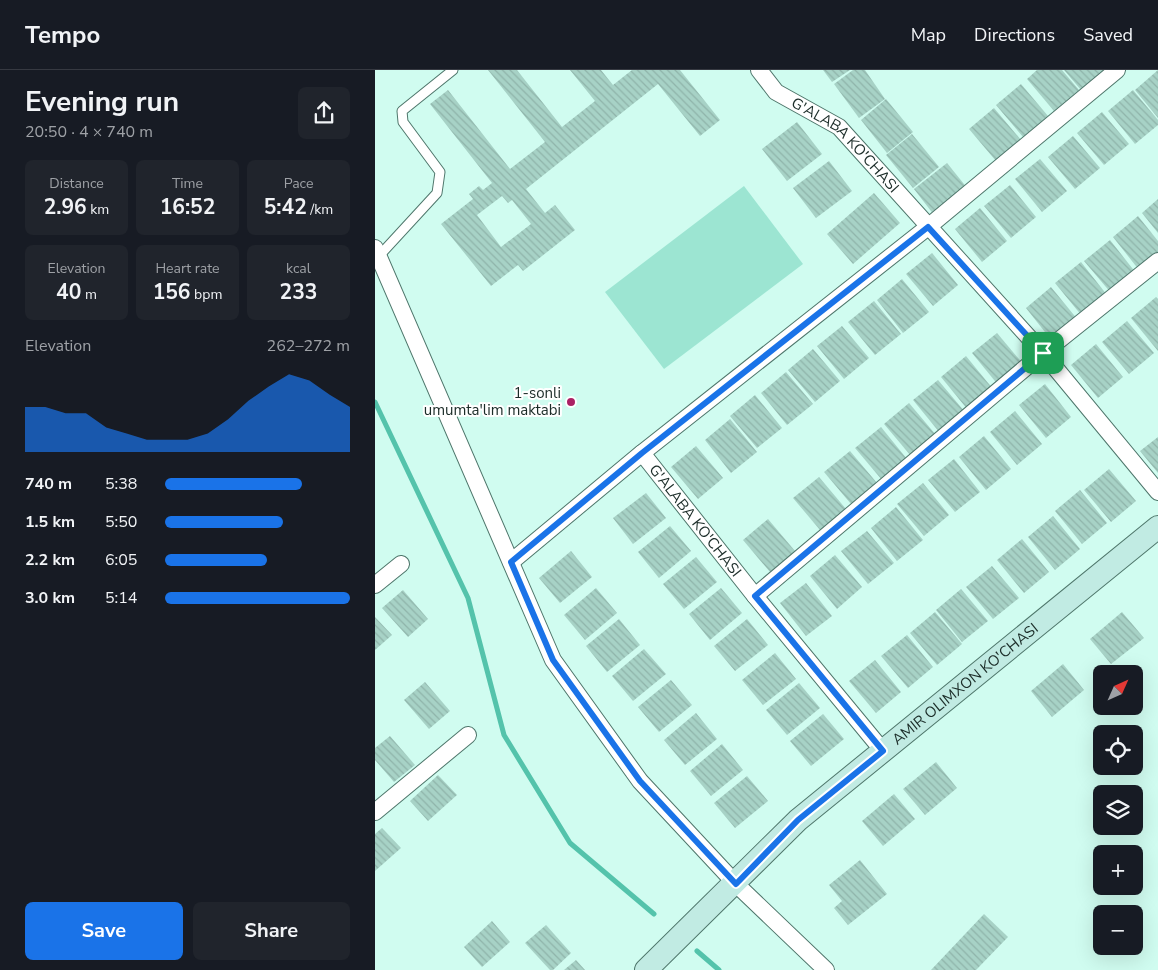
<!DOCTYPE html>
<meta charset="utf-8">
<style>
body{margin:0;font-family:"Nunito Sans",sans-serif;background:#20242c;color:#f1f3f6;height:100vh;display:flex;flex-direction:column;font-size:19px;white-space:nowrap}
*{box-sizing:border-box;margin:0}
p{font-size:16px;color:#9ea1a6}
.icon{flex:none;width:28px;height:28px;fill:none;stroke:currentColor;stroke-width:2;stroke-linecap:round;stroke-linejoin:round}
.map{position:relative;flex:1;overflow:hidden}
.panel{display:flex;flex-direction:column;background:#171b24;width:375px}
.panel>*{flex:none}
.needle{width:32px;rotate:45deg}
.buttons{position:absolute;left:718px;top:595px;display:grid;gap:10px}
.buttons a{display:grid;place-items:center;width:50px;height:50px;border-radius:8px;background:#171b24;box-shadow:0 5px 20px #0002;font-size:25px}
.pin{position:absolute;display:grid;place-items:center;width:42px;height:42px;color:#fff;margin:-21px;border-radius:10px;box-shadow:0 2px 8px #0006}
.round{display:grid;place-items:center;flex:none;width:52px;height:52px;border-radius:8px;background:#20242c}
.head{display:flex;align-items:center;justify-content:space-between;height:85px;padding:0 25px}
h1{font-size:28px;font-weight:700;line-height:38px}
.stats{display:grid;grid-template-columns:repeat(3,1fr);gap:8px;height:85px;padding:5px 25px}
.stats div{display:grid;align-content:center;border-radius:8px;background:#20242c;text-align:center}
.stats b{font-size:21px;font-weight:700}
.stats small{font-size:14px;font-weight:400}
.stats p{font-size:14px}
.chart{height:140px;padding:10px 25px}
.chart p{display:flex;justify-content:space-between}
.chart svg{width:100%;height:90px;margin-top:5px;fill:#1a73e8;opacity:.7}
.button{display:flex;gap:10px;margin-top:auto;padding:10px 25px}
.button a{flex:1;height:58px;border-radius:8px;background:#1a73e8;color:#fff;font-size:20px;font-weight:700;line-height:58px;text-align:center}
.button a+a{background:#20242c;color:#f1f3f6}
ul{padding:0 25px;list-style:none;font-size:16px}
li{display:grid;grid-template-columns:80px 60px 1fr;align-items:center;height:38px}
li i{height:12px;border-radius:6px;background:#1a73e8}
header{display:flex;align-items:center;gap:30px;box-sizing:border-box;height:70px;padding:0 25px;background:#171b24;border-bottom:1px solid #363941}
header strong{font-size:24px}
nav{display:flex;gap:28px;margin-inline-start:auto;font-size:18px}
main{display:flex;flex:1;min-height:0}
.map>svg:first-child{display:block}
.pitch{fill:#9ce5d2}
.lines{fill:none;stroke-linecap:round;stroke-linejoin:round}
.stream{stroke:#54c3ab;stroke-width:5}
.building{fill:url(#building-back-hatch);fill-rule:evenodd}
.lane-casing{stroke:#4e766b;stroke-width:11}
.street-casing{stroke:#4e766b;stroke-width:18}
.secondary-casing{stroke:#4e766b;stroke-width:24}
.lane{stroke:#fff;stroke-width:9}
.street{stroke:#fff;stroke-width:16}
.secondary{stroke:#c1ebe3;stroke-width:22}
.route-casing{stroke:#fff;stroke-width:10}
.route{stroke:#1a73e8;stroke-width:6}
.poi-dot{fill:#ab2165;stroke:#fff;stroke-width:2}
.labels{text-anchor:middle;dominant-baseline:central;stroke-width:4;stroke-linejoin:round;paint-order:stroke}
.street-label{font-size:15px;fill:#1b2c28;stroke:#fff}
.poi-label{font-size:15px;fill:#1b2c28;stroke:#fff;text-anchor:end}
</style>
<header>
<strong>Tempo</strong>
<nav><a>Map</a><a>Directions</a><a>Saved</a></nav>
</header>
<main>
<section class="panel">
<div class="head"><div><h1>Evening run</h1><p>20:50 · 4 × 740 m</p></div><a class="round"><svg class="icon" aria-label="share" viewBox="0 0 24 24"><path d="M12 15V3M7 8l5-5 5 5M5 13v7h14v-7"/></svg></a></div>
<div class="stats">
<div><p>Distance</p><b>2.96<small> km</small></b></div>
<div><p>Time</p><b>16:52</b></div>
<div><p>Pace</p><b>5:42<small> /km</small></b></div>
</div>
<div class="stats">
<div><p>Elevation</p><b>40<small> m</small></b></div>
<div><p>Heart rate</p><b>156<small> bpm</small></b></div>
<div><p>kcal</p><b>233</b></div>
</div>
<div class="chart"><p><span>Elevation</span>262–272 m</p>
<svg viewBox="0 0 160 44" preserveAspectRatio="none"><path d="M0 44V22L10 22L20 25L30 25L40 32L50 35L60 38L70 38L80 38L90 35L100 28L110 19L120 12L130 6L140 9L150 16L160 22V44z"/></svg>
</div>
<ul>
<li><b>740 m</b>5:38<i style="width:74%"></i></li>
<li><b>1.5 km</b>5:50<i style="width:64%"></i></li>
<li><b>2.2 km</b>6:05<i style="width:55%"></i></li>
<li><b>3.0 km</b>5:14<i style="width:100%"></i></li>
</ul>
<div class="button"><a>Save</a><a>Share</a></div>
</section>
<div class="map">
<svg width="783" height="900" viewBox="0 0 783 900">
<defs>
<pattern id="building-back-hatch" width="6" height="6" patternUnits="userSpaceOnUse" patternTransform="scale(1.25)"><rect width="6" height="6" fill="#a7d2c6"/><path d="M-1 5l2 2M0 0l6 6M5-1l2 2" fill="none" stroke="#8fb4aa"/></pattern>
</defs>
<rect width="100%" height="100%" fill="#d0fcf0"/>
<path class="pitch" d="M369 116 428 194 289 299 230 222Z"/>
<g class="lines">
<g class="stream">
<path d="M0 332 93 528 129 665 195 773 279 844"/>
<path d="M322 881 344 900"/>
</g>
</g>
<g class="building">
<path d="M113 0H142L187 57 220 31 195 0H226L238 15 257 0H305L345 50 325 66 283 14 151 119 170 143 180 135 200 160 148 201 143 195 116 216 66 154 98 129 94 124 104 116 108 120 117 113 55 34 73 20 135 99 170 72ZM127 126 133 133 137 130 156 154 126 177 102 145Z"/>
<path d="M448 0H475L457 12Z"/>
<path d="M478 0H490L510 29 484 48 459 14Z"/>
<path d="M662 0H687L704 20 679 41 652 9Z"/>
<path d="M689 0H730L706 20Z"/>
<path d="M783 0V48L760 20Z"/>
<path d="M646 14 673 46 648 67 621 35Z"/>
<path d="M758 20 783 50V55L760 74 733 41Z"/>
<path d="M511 29 538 62 512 83 486 50Z"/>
<path d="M619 38 646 70 621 91 594 59Z"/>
<path d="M727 42 754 74 729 95 702 63Z"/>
<path d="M422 52 447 84 412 111 387 79Z"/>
<path d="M537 64 564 97 538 118 511 85Z"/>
<path d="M698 66 725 98 700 119 673 87Z"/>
<path d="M665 89 692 121 667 142 640 109Z"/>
<path d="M454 91 477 121 441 148 418 118Z"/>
<path d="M572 93 593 119 559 145 539 119Z"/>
<path d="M635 115 661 147 636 168 609 136Z"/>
<path d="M499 123 525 153 478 194 452 164Z"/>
<path d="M783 129V163L767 143Z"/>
<path d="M605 138 632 171 607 192 580 159Z"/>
<path d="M763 146 783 171V184L764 200 738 167Z"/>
<path d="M735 170 761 203 736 223 709 191Z"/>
<path d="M557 183 583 215 558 236 531 204Z"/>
<path d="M706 192 732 225 707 246 680 213Z"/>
<path d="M527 209 554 242 528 263 502 230Z"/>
<path d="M676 217 703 250 677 271 651 238Z"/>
<path d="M781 227 783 229V281L756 248Z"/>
<path d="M499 231 526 264 500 285 473 252Z"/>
<path d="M752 251 779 283 754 304 727 272Z"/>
<path d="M467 256 494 288 469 309 442 276Z"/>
<path d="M622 263 649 295 624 316 597 283Z"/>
<path d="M721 274 748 307 723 328 696 295Z"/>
<path d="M438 279 465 311 440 332 413 300Z"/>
<path d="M591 286 618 319 593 340 566 307Z"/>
<path d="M411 302 438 334 412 355 386 323Z"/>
<path d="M563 310 590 342 565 363 538 330Z"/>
<path d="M670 314 696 347 671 368 644 335Z"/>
<path d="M380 325 407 358 382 378 355 346Z"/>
<path d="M534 333 561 365 536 386 509 354Z"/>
<path d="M640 341 667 374 642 395 615 362Z"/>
<path d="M355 349 382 382 356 403 330 370Z"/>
<path d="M506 357 532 389 507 410 480 378Z"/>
<path d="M609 366 636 399 611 420 584 387Z"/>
<path d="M783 367V403L765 381Z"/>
<path d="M321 376 348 408 323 429 296 397Z"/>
<path d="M475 381 502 413 476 434 449 402Z"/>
<path d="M579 389 605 422 580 442 553 410Z"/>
<path d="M734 399 761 431 736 452 709 420Z"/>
<path d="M444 407 471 439 445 460 418 428Z"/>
<path d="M548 413 574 445 549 466 522 434Z"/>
<path d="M705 420 732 453 707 474 680 441Z"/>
<path d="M271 423 291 448 258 474 238 448Z"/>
<path d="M521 437 548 470 522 491 496 458Z"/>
<path d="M678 446 705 479 680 500 653 467Z"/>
<path d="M393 449 420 481 395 502 368 470Z"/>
<path d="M295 456 316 481 284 508 263 482Z"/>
<path d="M492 461 519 493 493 514 466 481Z"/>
<path d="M647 469 674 502 649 523 622 490Z"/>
<path d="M196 481 217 507 185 533 164 508Z"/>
<path d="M460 485 487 517 462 539 435 506Z"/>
<path d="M321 487 342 512 309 539 288 514Z"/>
<path d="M617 496 644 528 618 549 591 517Z"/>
<path d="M431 513 457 546 431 566 405 533Z"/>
<path d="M221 518 242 543 210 570 189 545Z"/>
<path d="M346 518 367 543 335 570 314 544Z"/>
<path d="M586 519 613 551 587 572 561 540Z"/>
<path d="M28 520 53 549 33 567 7 538Z"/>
<path d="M560 542 587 574 562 595 535 563Z"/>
<path d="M747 542 769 568 736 594 715 569Z"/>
<path d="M0 547 17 565 0 580Z"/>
<path d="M244 549 265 575 232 602 211 576Z"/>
<path d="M372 549 393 575 360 601 339 576Z"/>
<path d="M532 565 558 597 533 618 506 586Z"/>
<path d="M269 579 291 604 258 631 237 606Z"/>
<path d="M400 583 421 609 388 635 367 610Z"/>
<path d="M500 590 526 622 501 643 474 611Z"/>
<path d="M688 594 709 620 677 647 656 621Z"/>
<path d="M296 610 317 635 284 662 263 637Z"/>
<path d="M50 612 75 641 54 659 29 630Z"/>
<path d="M424 613 445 638 412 665 391 640Z"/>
<path d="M321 643 342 669 310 695 289 670Z"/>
<path d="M448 644 469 669 436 696 415 671Z"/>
<path d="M15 666 40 695 19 712 0 690V678Z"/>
<path d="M347 674 368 700 336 726 315 701Z"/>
<path d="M561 692 582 718 550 745 528 719Z"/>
<path d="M63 705 82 725 53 751 35 731Z"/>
<path d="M372 706 393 731 360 758 339 733Z"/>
<path d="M519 724 540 749 508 776 487 751Z"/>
<path d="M7 758 26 778 0 801V764Z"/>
<path d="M485 790 512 824 473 855 459 838 467 831 454 815Z"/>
<path d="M609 844 633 867 601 900H556Z"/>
<path d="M117 851 135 872 107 897 89 877Z"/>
<path d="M171 855 196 883 178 900H175L150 873Z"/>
<path d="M201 890 210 900H189Z"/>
</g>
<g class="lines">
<defs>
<path id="lane" d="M4 186 62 123 65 102 28 52 27 41 78 0"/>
<g id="street">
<path id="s1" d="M384 0 401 22 464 57 668 283 783 422"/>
<path d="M0 178 178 590 265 711 361 814 451 900"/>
<path id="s2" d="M267 383 380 526 508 681"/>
<path d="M136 492 267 383 553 157 742 0"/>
<path d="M0 515 26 494"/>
<path d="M380 526 668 283 783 191"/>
<path d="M0 742 93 665"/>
</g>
<g id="secondary">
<path id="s3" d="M271 900 423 750 783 457"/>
</g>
</defs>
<use href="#lane" class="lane-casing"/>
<use href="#street" class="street-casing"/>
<use href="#secondary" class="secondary-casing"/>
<use href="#lane" class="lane"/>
<use href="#street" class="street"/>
<use href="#secondary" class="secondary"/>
</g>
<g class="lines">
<defs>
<path id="route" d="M553 157 668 283 380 526 508 681 423 750 361 814 265 711 178 590 136 492 267 383Z"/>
</defs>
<use href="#route" class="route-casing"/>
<use href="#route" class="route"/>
</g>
<circle class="poi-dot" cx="196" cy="332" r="5"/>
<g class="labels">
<g class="street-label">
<text stroke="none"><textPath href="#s1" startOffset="116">G'ALABA KO'CHASI</textPath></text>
<text stroke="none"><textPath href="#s2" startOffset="86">G'ALABA KO'CHASI</textPath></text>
<text stroke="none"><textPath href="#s3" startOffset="429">AMIR OLIMXON KO'CHASI</textPath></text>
</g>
<g class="poi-label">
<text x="186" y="323">1-sonli<tspan x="186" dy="17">umumta'lim maktabi</tspan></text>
</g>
</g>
</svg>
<div class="buttons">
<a><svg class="needle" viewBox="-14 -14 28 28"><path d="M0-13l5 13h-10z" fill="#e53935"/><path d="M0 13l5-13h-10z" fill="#9ea1a6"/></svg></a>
<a><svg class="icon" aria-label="locate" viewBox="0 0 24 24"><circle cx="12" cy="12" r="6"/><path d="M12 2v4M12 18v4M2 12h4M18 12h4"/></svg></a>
<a><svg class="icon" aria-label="layers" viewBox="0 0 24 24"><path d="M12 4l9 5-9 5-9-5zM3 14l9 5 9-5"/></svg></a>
<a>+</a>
<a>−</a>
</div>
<div class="pin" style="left:668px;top:283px;background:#1e9e55"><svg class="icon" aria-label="arrive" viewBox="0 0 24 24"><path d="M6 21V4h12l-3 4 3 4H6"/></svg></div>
</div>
</main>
